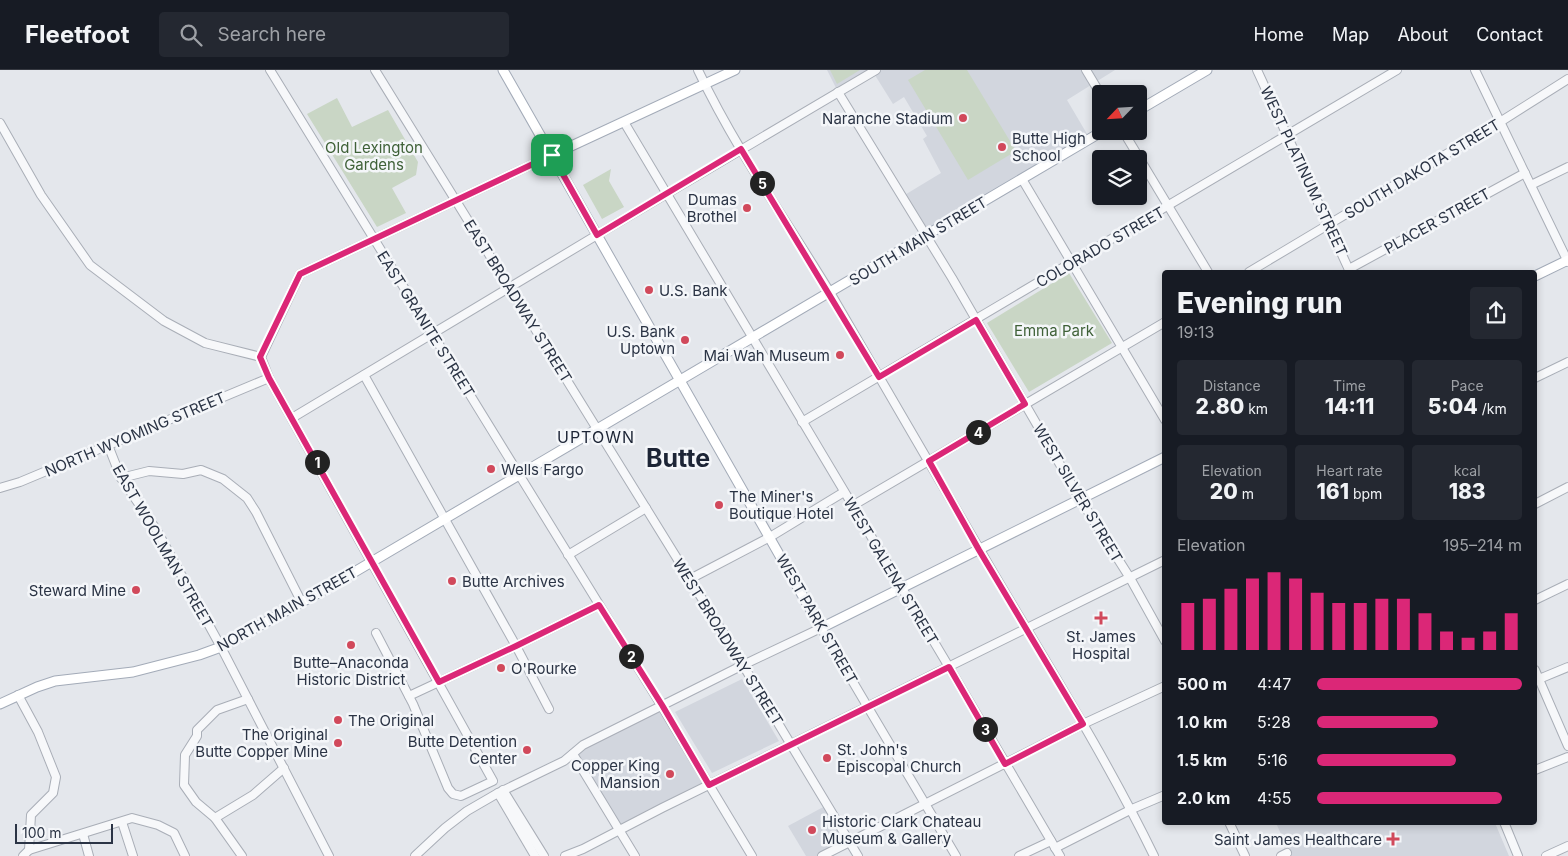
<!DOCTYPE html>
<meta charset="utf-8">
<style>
body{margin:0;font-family:Inter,sans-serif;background:#242831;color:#f1f3f6;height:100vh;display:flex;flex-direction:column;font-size:19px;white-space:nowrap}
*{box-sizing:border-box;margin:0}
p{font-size:16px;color:#9ea1a6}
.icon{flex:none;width:28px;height:28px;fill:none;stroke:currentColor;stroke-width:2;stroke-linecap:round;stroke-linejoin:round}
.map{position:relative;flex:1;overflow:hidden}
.drawer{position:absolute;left:1162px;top:200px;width:375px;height:555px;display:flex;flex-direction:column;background:#171b24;border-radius:5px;box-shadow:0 2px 8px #0003}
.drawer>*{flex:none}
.needle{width:32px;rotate:245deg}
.tools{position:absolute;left:1092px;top:15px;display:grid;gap:10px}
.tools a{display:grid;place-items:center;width:55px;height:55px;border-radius:5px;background:#171b24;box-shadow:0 2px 8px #0003;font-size:25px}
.scale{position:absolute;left:15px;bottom:12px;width:98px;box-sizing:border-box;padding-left:5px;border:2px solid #2b3445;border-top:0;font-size:14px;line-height:18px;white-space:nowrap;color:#2b3445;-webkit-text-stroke:4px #f4f6f9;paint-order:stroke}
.pin{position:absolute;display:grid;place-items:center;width:42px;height:42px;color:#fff;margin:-21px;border-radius:10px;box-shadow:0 2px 8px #0006}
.km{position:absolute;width:25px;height:25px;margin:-12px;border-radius:50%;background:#222;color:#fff;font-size:14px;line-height:25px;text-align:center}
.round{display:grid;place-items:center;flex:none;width:52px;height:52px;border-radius:5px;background:#242831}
.head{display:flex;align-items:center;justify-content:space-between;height:85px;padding:0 15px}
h1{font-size:28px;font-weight:800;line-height:38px}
.figures{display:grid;grid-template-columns:repeat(3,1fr);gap:8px;height:85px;padding:5px 15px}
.figures div{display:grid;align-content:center;border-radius:5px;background:#242831;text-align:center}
.figures b{font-size:21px;font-weight:800}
.figures small{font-size:14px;font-weight:400}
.figures p{font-size:14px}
.chart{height:140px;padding:10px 15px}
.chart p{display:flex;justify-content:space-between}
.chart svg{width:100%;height:90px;margin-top:5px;stroke:#db2777;stroke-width:6}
ul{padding:0 15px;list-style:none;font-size:16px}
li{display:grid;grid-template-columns:80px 60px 1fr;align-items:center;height:38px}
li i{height:12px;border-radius:6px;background:#db2777}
header{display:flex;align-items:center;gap:30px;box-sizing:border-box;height:70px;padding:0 25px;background:#171b24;border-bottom:1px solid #363941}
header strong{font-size:24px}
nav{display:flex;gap:28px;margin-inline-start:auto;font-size:18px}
.search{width:350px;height:45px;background:#242831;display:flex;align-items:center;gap:12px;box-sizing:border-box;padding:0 18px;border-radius:5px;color:#9ea1a6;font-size:19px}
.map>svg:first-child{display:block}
.built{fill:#d2d6de}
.green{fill:#c9d6c5}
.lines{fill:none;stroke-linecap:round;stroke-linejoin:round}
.minor-casing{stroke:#a9aeb7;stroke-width:10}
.major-casing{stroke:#a3abb8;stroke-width:11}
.minor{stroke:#f7f8fa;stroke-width:8}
.major{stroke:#fff;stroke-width:9}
.route-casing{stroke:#fff;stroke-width:10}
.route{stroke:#db2777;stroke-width:6}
.poi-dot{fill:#d1495b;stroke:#f4f6f9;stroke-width:2}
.labels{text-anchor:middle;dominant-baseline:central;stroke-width:5;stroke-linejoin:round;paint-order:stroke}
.poi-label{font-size:15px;fill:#2b3445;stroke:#f4f6f9;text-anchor:end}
.park-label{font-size:15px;fill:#3f6138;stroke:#f4f6f9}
.street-label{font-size:15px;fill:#2b3445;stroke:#f4f6f9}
.neighbourhood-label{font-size:16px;letter-spacing:1px;fill:#1d2536;stroke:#f4f6f9}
.town-label{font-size:25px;font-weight:bold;fill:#1d2536;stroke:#f4f6f9}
</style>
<header>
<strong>Fleetfoot</strong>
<div class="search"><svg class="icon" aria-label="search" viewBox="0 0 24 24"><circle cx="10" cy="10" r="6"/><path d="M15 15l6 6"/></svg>Search here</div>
<nav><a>Home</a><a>Map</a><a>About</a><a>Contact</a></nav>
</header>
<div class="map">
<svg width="1568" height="786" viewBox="0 0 1568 786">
<rect width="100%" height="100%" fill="#e4e7ec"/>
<g class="built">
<path d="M827 0H1115L1067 30 1090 69 927 165 903 126 941 103 923 69 927 66 904 27 893 34 873 2 838 22Z"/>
<path d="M742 609 779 671 712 703 675 642Z"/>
<path d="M661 635 709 715 620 760 572 685Z"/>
<path d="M827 735 849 771 822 786H806L788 756Z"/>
<path d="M1276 753H1495L1509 786H1291Z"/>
</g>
<g class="green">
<path d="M830 0H860L837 14Z"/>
<path d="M925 0H967L1016 81 968 110 908 10Z"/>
<path d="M337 28 352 57 388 40 418 92 416 105 392 118 406 143 377 157 307 44Z"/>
<path d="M611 99 609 111 624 137 602 149 583 115Z"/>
<path d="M1069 203 1112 273 1029 322 987 253Z"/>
</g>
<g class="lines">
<defs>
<g id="minor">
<path d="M270 0 661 635 752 786"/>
<path d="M375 0 743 595 858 786"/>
<path d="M698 0C735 78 786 150 831 224 886 317 939 411 994 504 1049 597 1107 689 1154 786"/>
<path d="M1086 0 1101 25"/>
<path d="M1257 0 1350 202"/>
<path d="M1475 0 1568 192"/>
<path d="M838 22 952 208 1080 429 1130 508 1165 571"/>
<path d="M624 52 949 597 1060 786"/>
<path d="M0 53 41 125 90 195 164 251 205 273 261 287"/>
<path d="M1123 61 1208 202"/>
<path d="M1022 109 1165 350"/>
<path d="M1531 115 1568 97"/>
<path d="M1349 199 1525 103"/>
<path d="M1249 202 1500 52 1568 9"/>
<path d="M364 305 516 576 549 639"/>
<path d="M1535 308 1568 292"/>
<path d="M292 348 597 165 876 0"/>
<path d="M802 352 1397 0"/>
<path d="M108 375 121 408 156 459 221 577 329 786"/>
<path d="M121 408 149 401 183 404 201 400 223 409 247 428 256 442 302 533"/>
<path d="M0 418 20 412 269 308"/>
<path d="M1535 434 1568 417"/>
<path d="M852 436 1165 252"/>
<path d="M568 485 646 438"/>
<path d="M690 509 770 467 844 422"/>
<path d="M1535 530 1568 514"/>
<path d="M376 563 413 634 448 718 453 724 461 726 493 711 269 308 261 287 300 204 552 85"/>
<path d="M1535 600 1568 676"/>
<path d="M1539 609 1568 597"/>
<path d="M18 625 38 662 56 707 53 723 31 745 29 780"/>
<path d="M409 626 516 576 599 535"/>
<path d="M573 684 635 786"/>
<path d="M1535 700 1568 687"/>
<path d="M503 720 544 786"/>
<path d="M498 723 535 786"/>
<path d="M215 748 253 725 284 698"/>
<path d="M122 752 133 786"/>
<path d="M1229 752 1245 786"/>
<path d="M1504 752 1518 786"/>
<path d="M83 764 89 786"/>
<path d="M1055 778 1132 739 1165 725"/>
<path d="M23 786 29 780 132 748 158 755 174 763 185 786"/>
<path d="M242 786 215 748 196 732 184 715 185 685 197 666V660L217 640 248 629"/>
<path d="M415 786 445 758 467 741 498 723 564 691 583 675 743 595 821 558 956 786"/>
<path d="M565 786 583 779 662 738 1165 490"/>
<path d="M822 786 1083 654 1165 616"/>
<path d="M1019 786 1051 771"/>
<path d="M1281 786 1287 783"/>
<path d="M1546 786 1568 776"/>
</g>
<g id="major">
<path d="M503 0 821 558 1165 387"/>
<path d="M1139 40 1207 0"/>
<path d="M552 85 735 0"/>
<path d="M1535 206 1568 190"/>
<path d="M0 634 37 617 55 611 133 602 199 585 221 577 329 517 1103 61"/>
</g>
</defs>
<use href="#minor" class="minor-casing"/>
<use href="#major" class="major-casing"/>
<use href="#minor" class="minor"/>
<use href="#major" class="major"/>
</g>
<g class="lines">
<defs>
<path id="route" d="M741 79 879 307 976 250 1025 334 929 391 979 480 1083 654 1005 694 949 597 709 715 662 635 599 535 516 576 439 612 269 308 260 287 300 204 552 85 597 165Z"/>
</defs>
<use href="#route" class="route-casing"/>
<use href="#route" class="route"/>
</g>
<g class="poi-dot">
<circle cx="963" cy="48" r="5"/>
<circle cx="1002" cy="77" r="5"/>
<circle cx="747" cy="138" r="5"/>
<circle cx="649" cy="220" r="5"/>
<circle cx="685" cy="270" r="5"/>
<circle cx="840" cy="285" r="5"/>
<circle cx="491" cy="399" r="5"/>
<circle cx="719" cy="435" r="5"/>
<circle cx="452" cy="511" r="5"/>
<circle cx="136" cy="520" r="5"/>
<path d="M1098.5 540.5h5v5h5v5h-5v5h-5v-5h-5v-5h5z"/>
<circle cx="351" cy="575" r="5"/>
<circle cx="501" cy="598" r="5"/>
<circle cx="338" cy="650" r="5"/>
<circle cx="338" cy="673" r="5"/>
<circle cx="527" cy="680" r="5"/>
<circle cx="827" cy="688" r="5"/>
<circle cx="670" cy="704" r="5"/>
<circle cx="812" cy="760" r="5"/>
<path d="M1390.5 761.5h5v5h5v5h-5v5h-5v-5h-5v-5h5z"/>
</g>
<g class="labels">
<g class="poi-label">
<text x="953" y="48">Naranche Stadium</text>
<text x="1012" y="68" text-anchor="start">Butte High<tspan x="1012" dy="17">School</tspan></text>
<text x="737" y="129">Dumas<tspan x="737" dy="17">Brothel</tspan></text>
<text x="659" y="220" text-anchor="start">U.S. Bank</text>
<text x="675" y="261">U.S. Bank<tspan x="675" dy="17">Uptown</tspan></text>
<text x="830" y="285">Mai Wah Museum</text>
<text x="501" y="399" text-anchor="start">Wells Fargo</text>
<text x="729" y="426" text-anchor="start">The Miner's<tspan x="729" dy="17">Boutique Hotel</tspan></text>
<text x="462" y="511" text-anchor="start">Butte Archives</text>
<text x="126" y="520">Steward Mine</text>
<text x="1101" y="566" text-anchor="middle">St. James<tspan x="1101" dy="17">Hospital</tspan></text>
<text x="351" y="592" text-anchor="middle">Butte–Anaconda<tspan x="351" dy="17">Historic District</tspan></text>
<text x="511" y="598" text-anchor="start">O'Rourke</text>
<text x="348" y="650" text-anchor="start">The Original</text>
<text x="328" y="664">The Original<tspan x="328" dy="17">Butte Copper Mine</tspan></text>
<text x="517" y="671">Butte Detention<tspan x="517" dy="17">Center</tspan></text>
<text x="837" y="679" text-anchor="start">St. John's<tspan x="837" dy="17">Episcopal Church</tspan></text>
<text x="660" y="695">Copper King<tspan x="660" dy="17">Mansion</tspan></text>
<text x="822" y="751" text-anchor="start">Historic Clark Chateau<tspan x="822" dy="17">Museum &amp; Gallery</tspan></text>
<text x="1382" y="769">Saint James Healthcare</text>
</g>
<g class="park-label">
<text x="374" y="77">Old Lexington<tspan x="374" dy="17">Gardens</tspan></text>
<text x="1054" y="260">Emma Park</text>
</g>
<g class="street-label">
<text transform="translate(1422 99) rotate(-31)">SOUTH DAKOTA STREET</text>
<text transform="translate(1304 101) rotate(65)">WEST PLATINUM STREET</text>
<text transform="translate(1437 151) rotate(-29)">PLACER STREET</text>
<text transform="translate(918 171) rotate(-31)">SOUTH MAIN STREET</text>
<text transform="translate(1100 177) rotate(-30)">COLORADO STREET</text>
<text transform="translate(518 231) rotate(58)">EAST BROADWAY STREET</text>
<text transform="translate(426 254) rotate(58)">EAST GRANITE STREET</text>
<text transform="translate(135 364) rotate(-23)">NORTH WYOMING STREET</text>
<text transform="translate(1078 423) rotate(59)">WEST SILVER STREET</text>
<text transform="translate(163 476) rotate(60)">EAST WOOLMAN STREET</text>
<text transform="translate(891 501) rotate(59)">WEST GALENA STREET</text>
<text transform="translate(287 539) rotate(-29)">NORTH MAIN STREET</text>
<text transform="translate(817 549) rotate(60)">WEST PARK STREET</text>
<text transform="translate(728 572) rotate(58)">WEST BROADWAY STREET</text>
</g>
<g class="neighbourhood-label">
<text x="596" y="367">UPTOWN</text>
</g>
<g class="town-label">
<text x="678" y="388">Butte</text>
</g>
</g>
</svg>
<div class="tools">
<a><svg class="needle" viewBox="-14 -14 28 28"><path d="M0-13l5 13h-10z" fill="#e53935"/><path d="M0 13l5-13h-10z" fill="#9ea1a6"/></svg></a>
<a><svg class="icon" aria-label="layers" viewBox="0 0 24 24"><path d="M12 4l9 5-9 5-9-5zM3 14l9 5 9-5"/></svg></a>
</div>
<div class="scale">100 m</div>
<div class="pin" style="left:552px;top:85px;background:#1e9e55"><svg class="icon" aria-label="arrive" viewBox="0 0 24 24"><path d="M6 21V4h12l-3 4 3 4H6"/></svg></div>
<b class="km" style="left:317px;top:392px">1</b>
<b class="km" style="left:631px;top:586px">2</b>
<b class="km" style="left:985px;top:659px">3</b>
<b class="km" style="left:978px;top:362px">4</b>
<b class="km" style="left:762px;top:113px">5</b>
<section class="drawer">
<div class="head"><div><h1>Evening run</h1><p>19:13</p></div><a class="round"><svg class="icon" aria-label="share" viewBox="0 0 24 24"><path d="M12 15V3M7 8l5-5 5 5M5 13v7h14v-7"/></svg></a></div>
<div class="figures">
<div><p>Distance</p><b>2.80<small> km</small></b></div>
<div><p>Time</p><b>14:11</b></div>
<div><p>Pace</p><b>5:04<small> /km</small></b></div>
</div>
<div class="figures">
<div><p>Elevation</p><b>20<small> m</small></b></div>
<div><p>Heart rate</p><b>161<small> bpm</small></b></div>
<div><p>kcal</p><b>183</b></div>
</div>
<div class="chart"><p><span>Elevation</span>195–214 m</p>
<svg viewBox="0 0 160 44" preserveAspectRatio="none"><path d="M5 44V21M15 44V19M25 44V14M35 44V9M45 44V6M55 44V9M65 44V16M75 44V21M85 44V21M95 44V19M105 44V19M115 44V26M125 44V35M135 44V38M145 44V35M155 44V26"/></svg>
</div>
<ul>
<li><b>500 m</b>4:47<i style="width:100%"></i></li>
<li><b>1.0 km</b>5:28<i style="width:59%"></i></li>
<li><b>1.5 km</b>5:16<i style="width:68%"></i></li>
<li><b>2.0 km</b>4:55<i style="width:90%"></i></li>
</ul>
</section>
</div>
